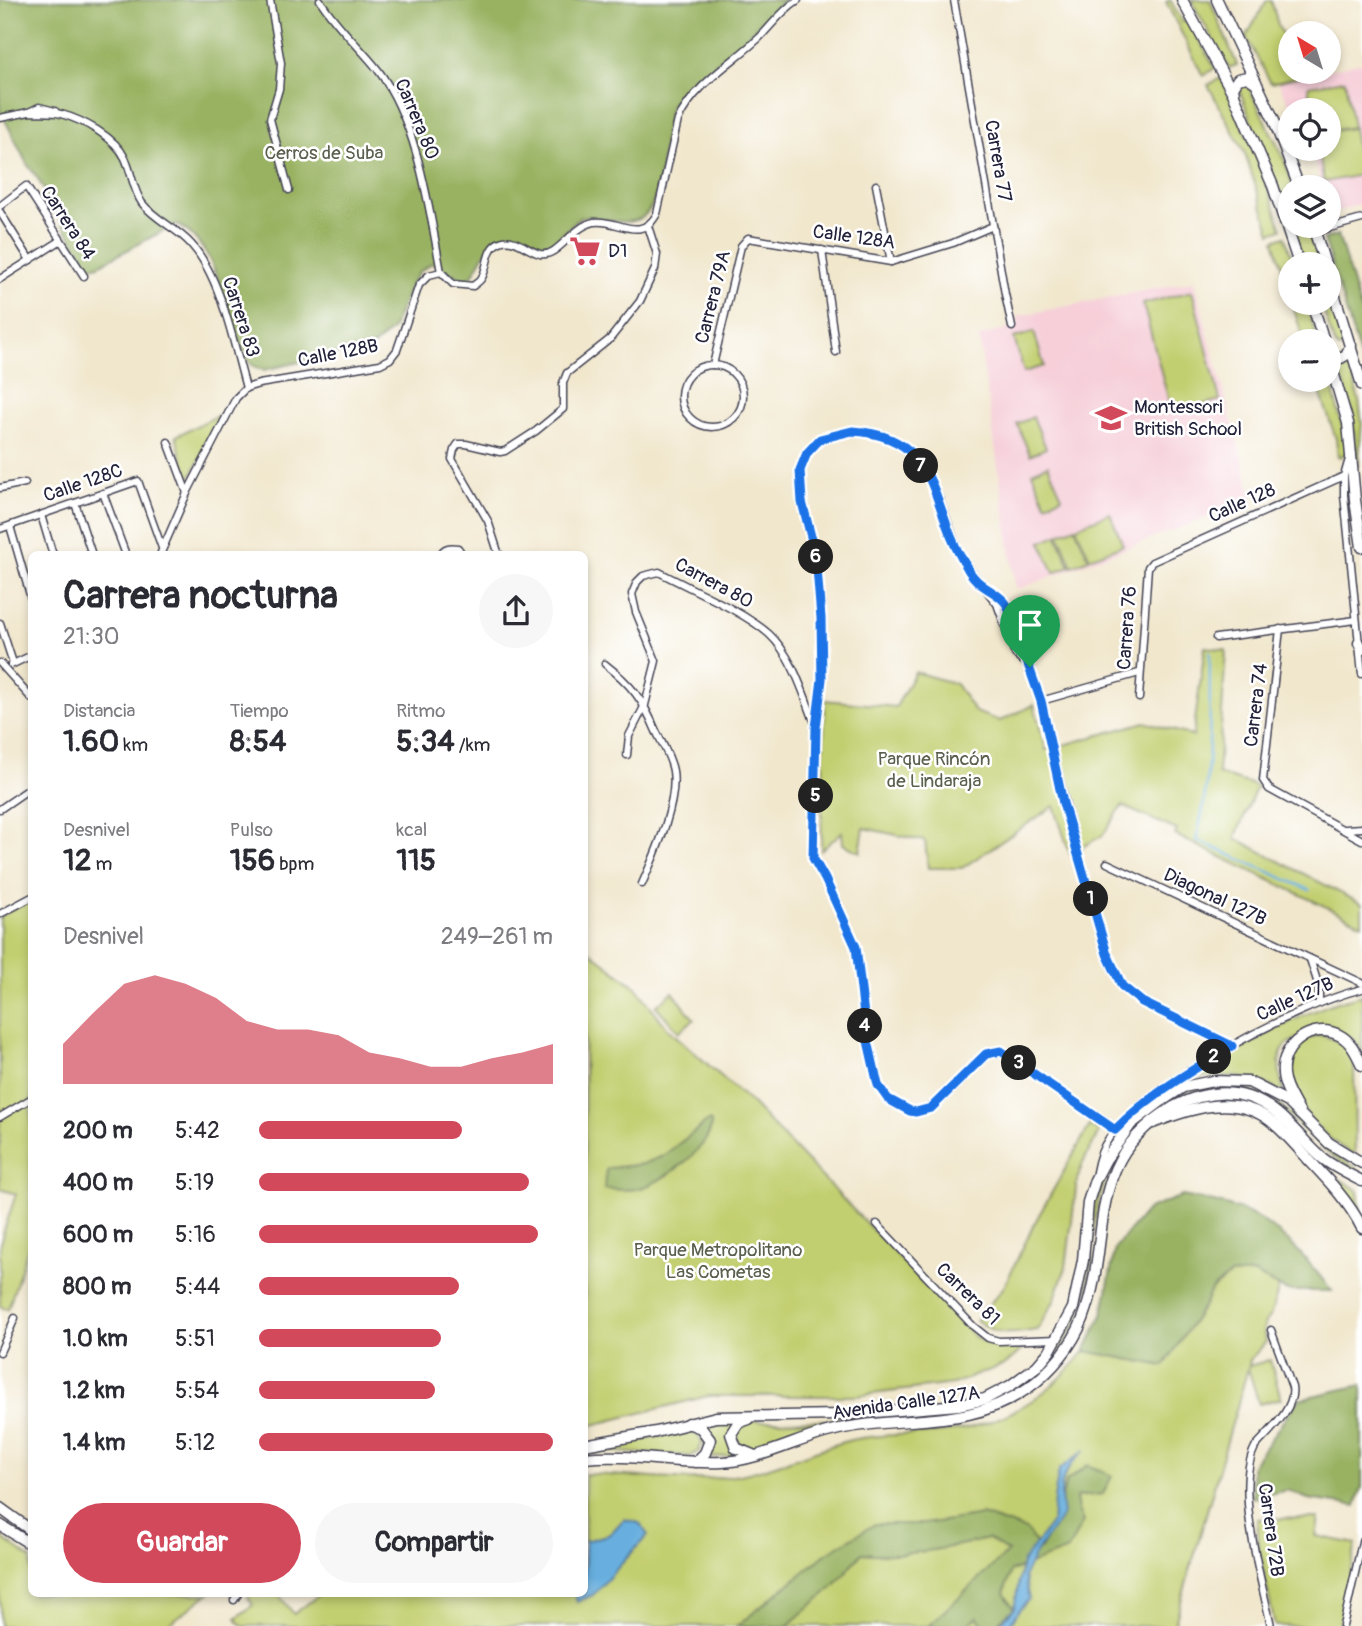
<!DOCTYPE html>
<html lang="es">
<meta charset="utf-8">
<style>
body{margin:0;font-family:Pangolin,sans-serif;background:#f7f7f7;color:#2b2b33;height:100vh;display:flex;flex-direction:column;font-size:26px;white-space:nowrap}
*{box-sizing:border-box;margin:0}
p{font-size:23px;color:#7c7c81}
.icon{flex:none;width:38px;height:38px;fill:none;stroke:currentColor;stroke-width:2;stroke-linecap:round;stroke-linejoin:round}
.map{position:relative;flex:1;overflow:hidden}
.side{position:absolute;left:28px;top:551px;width:560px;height:1046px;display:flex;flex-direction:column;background:#fff;border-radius:10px;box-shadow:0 4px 10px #0003}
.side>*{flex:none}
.needle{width:46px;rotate:322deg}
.fabs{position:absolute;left:1278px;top:21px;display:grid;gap:14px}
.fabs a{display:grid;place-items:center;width:63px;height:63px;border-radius:50%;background:#fff;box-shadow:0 4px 10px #0003;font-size:35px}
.pin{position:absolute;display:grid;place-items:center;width:60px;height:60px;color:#fff;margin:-72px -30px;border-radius:50% 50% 50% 0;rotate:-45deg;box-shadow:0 0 7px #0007}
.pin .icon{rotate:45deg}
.km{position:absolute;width:35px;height:35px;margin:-18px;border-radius:50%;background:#222;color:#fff;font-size:19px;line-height:35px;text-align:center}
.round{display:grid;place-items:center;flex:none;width:74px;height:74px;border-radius:37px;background:#f7f7f7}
.overview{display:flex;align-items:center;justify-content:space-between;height:119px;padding:0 35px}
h1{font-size:38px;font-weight:700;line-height:52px}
.figures{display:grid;grid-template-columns:repeat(3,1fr);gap:10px;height:119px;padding:7px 35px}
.figures div{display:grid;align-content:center}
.figures b{font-size:30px;font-weight:700}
.figures small{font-size:19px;font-weight:400}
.figures p{font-size:19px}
.chart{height:196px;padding:14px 35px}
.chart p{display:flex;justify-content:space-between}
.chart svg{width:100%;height:126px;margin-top:7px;fill:#d1495b;opacity:.7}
.primary-button{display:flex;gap:14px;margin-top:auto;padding:14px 35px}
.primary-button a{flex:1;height:80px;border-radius:42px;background:#d1495b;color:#fff;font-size:28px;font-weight:700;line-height:80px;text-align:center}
.primary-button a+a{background:#f7f7f7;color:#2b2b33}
ul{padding:0 35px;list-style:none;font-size:23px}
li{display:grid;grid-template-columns:112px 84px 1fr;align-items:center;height:52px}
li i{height:18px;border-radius:9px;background:#d1495b}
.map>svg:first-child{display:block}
.built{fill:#f6cfd9}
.green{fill:#c2cf70;stroke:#727856;stroke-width:2}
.forest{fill:#99b262;stroke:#5e6a4e;stroke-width:2}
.water{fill:#68afdf;stroke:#45688d;stroke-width:2}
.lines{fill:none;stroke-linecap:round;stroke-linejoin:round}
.stream{stroke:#68afdf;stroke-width:2.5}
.minor-casing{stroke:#414051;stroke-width:9}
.primary-casing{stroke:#414051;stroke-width:13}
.trunk-casing{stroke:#414051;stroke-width:13}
.minor{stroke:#fff;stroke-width:6}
.primary{stroke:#fff;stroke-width:10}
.trunk{stroke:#fff;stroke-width:10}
.route-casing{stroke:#fff;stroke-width:14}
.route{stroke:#1a73e8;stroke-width:9}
.labels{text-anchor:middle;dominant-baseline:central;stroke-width:5;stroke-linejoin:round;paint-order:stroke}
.street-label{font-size:19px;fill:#22223b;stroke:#fff}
.park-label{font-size:19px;fill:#5a5f4e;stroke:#fff}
.poi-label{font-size:19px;fill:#22223b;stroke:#fff;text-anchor:start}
</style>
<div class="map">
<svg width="1362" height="1626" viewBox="0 0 1362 1626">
<rect width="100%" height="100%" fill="#fff"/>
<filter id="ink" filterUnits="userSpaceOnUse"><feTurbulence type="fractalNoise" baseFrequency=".0143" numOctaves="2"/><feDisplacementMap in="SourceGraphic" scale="14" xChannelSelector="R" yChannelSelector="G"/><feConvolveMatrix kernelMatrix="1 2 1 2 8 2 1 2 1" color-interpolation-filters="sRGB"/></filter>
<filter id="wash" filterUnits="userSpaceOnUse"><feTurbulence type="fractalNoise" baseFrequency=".00686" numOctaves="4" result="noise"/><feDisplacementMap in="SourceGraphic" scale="28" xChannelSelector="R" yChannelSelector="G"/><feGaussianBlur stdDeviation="1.57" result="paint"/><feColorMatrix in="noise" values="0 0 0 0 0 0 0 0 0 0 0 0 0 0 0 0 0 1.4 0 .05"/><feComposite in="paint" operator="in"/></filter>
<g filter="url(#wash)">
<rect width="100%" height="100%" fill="#f1e7cd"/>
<g class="built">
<path d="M1362 62V204L1331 213 1328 204V187H1323L1310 149H1328V110H1292L1278 81 1318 72H1328V70Z"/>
<path d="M1194 281 1253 500 1016 590 979 337 1019 325 1017 316Z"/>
</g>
<g class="green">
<path d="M1170 0 1183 22 1188 20 1215 68 1203 76 1166 2Z"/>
<path d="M1191 0H1210L1237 65 1229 68Z"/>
<path d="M1267 0H1271L1279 28 1290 45V72H1307L1309 74 1271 83 1246 37Z"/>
<path d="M1221 78 1258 159 1282 229 1271 233 1245 154 1208 85Z"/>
<path d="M1345 80 1353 127 1328 131V110H1312L1308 86Z"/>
<path d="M1240 83 1247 84 1284 159 1293 187H1290V223L1239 89Z"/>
<path d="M1353 128 1361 175 1324 182 1318 149H1328V132Z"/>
<path d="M1291 226H1307L1319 264H1306Z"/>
<path d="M1285 236 1294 264H1290V294L1274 240Z"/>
<path d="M1192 291 1220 400 1172 413 1143 304Z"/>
<path d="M1328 293 1344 344 1339 349 1334 343 1321 303H1328Z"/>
<path d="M1292 303H1306L1318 341H1304Z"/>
<path d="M1034 332 1044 366 1024 372 1014 338Z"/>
<path d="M1348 360 1359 401 1362 423 1358 467 1352 411 1337 363Z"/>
<path d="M1328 372 1346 441 1347 452 1341 457 1338 456 1336 439 1316 380H1328Z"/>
<path d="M225 412 188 481 176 436Z"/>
<path d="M1033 417 1046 448 1030 455 1017 424Z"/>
<path d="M1048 465 1062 497 1046 504 1032 472Z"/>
<path d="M1110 513 1123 545 1090 558 1076 527Z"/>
<path d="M1075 527 1089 559 1072 566 1059 534Z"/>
<path d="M1057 535 1070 566 1054 573 1041 542Z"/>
<path d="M1205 647 1226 650 1218 774 1257 786 1235 838 1362 904V924L1175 835 1177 830 1122 806 1103 835 1070 854 1054 806 962 868H928L925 841 864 828 860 852 843 844 842 832 821 850 825 700 896 707 915 672 956 684 975 712 1000 721 1034 705 1046 750 1145 722 1193 736Z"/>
<path d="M31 898V1239L8 1309 0 1307V1243L16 1194 0 1189V917Z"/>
<path d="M584 947 636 987 668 1029 751 1103 976 1338C993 1348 1006 1347 1026 1346L1006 1364 953 1384 856 1396H708L585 1427Z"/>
<path d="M673 992 694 1019 679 1032 656 1006Z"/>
<path d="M1362 995V1052L1354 1040 1340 1032C1294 1038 1268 1035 1284 1093 1251 1075 1231 1074 1194 1078 1247 1046 1301 1009 1362 995Z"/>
<path d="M1322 1035 1342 1043 1354 1059 1355 1154C1325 1143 1270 1084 1295 1051 1302 1041 1310 1036 1322 1035Z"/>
<path d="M1205 1086C1288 1082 1294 1131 1356 1168L1357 1172C1317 1153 1289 1104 1252 1093 1220 1085 1200 1089 1171 1103 1154 1112 1142 1123 1130 1137 1102 1170 1095 1207 1092 1249 1091 1261 1091 1274 1088 1286 1081 1318 1066 1350 1040 1372 979 1425 919 1413 845 1423 816 1427 782 1441 754 1450L741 1447C734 1433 737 1428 751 1421 805 1421 857 1420 911 1415 940 1413 972 1412 999 1397 1044 1373 1076 1334 1087 1283 1092 1261 1090 1237 1092 1214 1099 1154 1147 1102 1205 1086Z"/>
<path d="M1090 1125 1099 1132 1082 1165 1077 1181 1066 1267 1054 1301 1037 1330C1009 1334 999 1338 976 1320L1004 1287 1034 1224Z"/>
<path d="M1325 1170 1358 1190 1360 1214Z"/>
<path d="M1253 1273 1279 1287 1270 1317 1265 1323 1263 1331 1266 1342 1250 1360 1249 1366 1270 1360 1281 1398 1259 1404 1248 1368 1174 1626H242L236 1618 253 1605 248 1597 250 1594H278L294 1614 320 1594H584L585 1474C635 1475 689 1485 739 1475 777 1468 813 1449 851 1440 878 1434 908 1435 936 1433 998 1428 1046 1400 1085 1351L1164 1366 1204 1305 1211 1290 1230 1275Z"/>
<path d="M734 1421 739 1455 706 1458 702 1424Z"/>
<path d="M687 1431 697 1434 702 1442 699 1451 691 1456 598 1451 585 1453 584 1451Z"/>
<path d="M1319 1518 1316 1536 1356 1544 1339 1626H1275L1259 1548 1257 1519Z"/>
<path d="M0 1536 31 1559 32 1594H208L166 1626H0Z"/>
</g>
<g class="forest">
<path d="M0 0H785C762 18 745 41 722 59 706 72 684 84 673 102 658 127 669 205 639 219 622 227 599 215 580 217L549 248C538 248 527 241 517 237 491 226 483 262 471 277L466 280C453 276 445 268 432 263L419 272 411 284 392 330 373 346 264 370C259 368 253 367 250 363 243 354 240 342 236 332 223 296 213 242 176 224L99 265 91 267 64 227 38 179 27 164 0 110Z"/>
<path d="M1338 235 1362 314V363L1324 239Z"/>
<path d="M708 1121 711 1122C714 1146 660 1185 637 1189 627 1191 615 1189 604 1189L606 1170 609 1168 643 1164 663 1156Z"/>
<path d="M1182 1196C1205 1200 1229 1204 1250 1214 1284 1231 1309 1262 1332 1291H1287L1253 1273 1230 1275 1211 1290 1204 1305 1164 1366 1085 1351 1103 1313 1115 1248 1148 1209Z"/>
<path d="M1362 1385V1487L1356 1506 1308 1499 1287 1490 1253 1498 1252 1465 1299 1399Z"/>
<path d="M1088 1465 1112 1476 1103 1494 1076 1497 1078 1511 1083 1521 1068 1550 1011 1571 1004 1593 1014 1609 993 1626H984L977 1617 966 1626H928L1008 1552 988 1539C946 1548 905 1558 862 1553L835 1585 787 1626H737L827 1553 875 1524H924L982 1515 1026 1530 1041 1549 1060 1506 1066 1481Z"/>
</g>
<g class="water">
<path d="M1085 1450C1061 1473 1058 1483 1063 1515L1033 1557 1024 1576 1029 1599 1019 1610 1009 1626H997L1014 1609 1022 1563 1052 1522 1054 1498 1059 1470Z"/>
<path d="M624 1519 639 1523 648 1535 593 1595 577 1602 575 1594H584L585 1541 610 1534Z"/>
</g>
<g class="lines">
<path class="stream" d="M1210 652C1209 715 1213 779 1196 840L1310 890"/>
</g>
</g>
<g filter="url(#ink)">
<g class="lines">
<defs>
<g id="minor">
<path d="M270 0 281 63 279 89 270 119 289 190"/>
<path d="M320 0C336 26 359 46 378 70 418 123 429 208 441 272"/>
<path d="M954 0 1005 294 1012 327"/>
<path d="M29 112C39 113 51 111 61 114 83 120 115 137 125 158 132 173 133 190 142 203 155 220 177 228 191 244 221 277 234 345 246 388"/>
<path d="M0 118 29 112 39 107 55 111"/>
<path d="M876 185 891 262"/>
<path d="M0 206 26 186 84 276"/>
<path d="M0 212 30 260"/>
<path d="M1315 232 1362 219"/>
<path d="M822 250 836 352"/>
<path d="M441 272 453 284 473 286C475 284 479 282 481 279 489 268 485 248 500 242 514 236 528 251 540 254 558 258 571 227 594 222 617 218 640 244 657 214L678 120C695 84 731 64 759 38 772 25 782 10 798 0"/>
<path d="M0 279 60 241"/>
<path d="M713 365 741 246 748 238 891 262 953 243 993 226"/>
<circle cx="712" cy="396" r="31"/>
<path d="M168 442 187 493"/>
<path d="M1349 459 1344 476V495L1362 674"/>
<path d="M0 488 25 483"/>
<path d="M103 493 126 555"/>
<path d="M75 503 92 555"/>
<path d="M41 515 53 555"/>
<path d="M10 526 32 602"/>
<path d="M0 529 138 481 162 548"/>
<path d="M160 555 187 493 236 398 246 388 259 384 380 364 390 359 397 350 419 285 429 275 441 272"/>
<path d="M440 555C444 547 450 547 458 548L463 555"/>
<path d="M499 555 488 521 452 459 454 450 458 444H466L500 452 505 451 536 431 563 409V383L567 373 610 339 640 301 655 269 657 254 648 226"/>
<path d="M985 587C1016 606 1010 617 1021 649 1028 667 1037 684 1042 703 1057 770 1072 835 1091 900 1099 927 1104 957 1119 981 1125 990 1133 996 1142 1002L1232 1046"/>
<path d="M0 623 13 663"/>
<path d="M1280 629 1263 780 1269 789 1362 840"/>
<path d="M1216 638 1356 620"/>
<path d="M0 663 32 699"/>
<path d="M605 664C632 685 643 700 656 731 662 743 671 758 673 771 678 804 655 854 642 884"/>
<path d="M11 665 32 655"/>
<path d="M1030 667 1015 654 997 604 961 558 938 495 917 460 896 441 871 432 852 431 820 439 807 453 800 470 802 502 816 556 821 618 822 679 816 728 813 858 825 879 856 947 866 1032 878 1085 894 1104 910 1111H923L939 1102 986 1054 1001 1051 1115 1130"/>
<path d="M1139 698 1148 567 1152 562 1344 476"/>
<path d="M1041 701 1139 673"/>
<path d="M627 755 629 736 645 705 656 661 636 612 632 594 637 582 643 576 659 572C691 589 743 611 769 634 793 656 804 696 816 726"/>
<path d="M0 809 32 787"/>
<path d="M1345 829 1362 828"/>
<path d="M1107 863 1362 983"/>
<path d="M0 914 32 897"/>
<path d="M1310 959 1319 987V1003"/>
<path d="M0 1117 32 1098"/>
<path d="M1096 1172C1098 1160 1102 1148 1109 1138 1148 1083 1297 1005 1362 989"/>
<path d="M877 1224 973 1326 988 1338 999 1341 1058 1339"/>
<path d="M1271 1330 1292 1387C1296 1409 1268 1432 1255 1447 1234 1487 1262 1582 1271 1626"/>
<path d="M0 1352 15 1318"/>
<path d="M234 1600 238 1594"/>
<path d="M1343 1626 1362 1542"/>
</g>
<g id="primary">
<path d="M749 1419 738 1423 731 1434 736 1448 753 1455"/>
<path d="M688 1423 701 1428 710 1440 705 1453 696 1462"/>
<path d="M584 1445 656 1432 716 1417 840 1415 958 1405 985 1399 1010 1386 1037 1366 1049 1352 1073 1308 1083 1260 1088 1202 1095 1180 1106 1159 1131 1124 1160 1102 1183 1087 1213 1081 1249 1082 1288 1102 1329 1143 1362 1163"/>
<path d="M584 1458C630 1453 676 1464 722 1462 762 1460 800 1437 839 1429 908 1414 966 1431 1028 1388 1052 1371 1072 1346 1083 1319 1114 1238 1081 1162 1172 1108 1196 1095 1222 1089 1248 1097 1280 1107 1297 1136 1321 1157 1333 1167 1348 1174 1362 1181"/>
<path d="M0 1508 32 1531"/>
<path d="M0 1525 32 1545"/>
</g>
<g id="trunk">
<path d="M1182 0 1234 95 1273 186 1299 264"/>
<path d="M1217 0 1273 118 1299 187"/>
<path d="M1234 94 1233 87 1238 79 1247 77 1255 82"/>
<path d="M1313 226 1325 264"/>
<path d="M1328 274 1362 385"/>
<path d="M1312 303 1324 341"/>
<path d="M1328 347 1334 355 1341 358 1346 355 1351 345"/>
<path d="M1328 355 1348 423 1355 500 1362 547"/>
<path d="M1359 643 1362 649"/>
<path d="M1300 1114C1294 1101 1284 1088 1283 1074 1280 1045 1313 1021 1339 1035 1351 1041 1356 1053 1362 1065"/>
<path d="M1153 1123C1191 1108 1235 1093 1271 1121 1285 1132 1297 1147 1309 1160 1329 1181 1349 1202 1362 1228"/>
</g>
</defs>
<use href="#minor" class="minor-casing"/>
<use href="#primary" class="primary-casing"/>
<use href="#trunk" class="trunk-casing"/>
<use href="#minor" class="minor"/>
<use href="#primary" class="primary"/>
<use href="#trunk" class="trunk"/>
</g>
</g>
<g class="lines" filter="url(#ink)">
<defs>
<path id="route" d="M852 431C943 436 929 507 965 564 969 572 975 580 982 585 991 592 1001 595 1007 605L1041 701 1063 803 1107 954 1122 986 1142 1002 1232 1046C1191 1071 1149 1095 1115 1130L1001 1051 986 1054 931 1108 916 1112 910 1111 888 1099 878 1085 866 1032 856 947 825 879 813 858 816 728 822 679 821 618 816 556 802 502 800 470 807 453 820 439Z"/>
</defs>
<use href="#route" class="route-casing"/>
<use href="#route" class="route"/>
</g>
<defs>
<symbol id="supermarket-bare" viewBox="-9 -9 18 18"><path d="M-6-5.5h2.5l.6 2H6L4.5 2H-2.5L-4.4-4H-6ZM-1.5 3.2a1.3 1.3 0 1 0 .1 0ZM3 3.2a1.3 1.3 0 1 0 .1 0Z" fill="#d1495b" stroke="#fff" stroke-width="2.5" paint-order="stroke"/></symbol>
<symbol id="school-bare" viewBox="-9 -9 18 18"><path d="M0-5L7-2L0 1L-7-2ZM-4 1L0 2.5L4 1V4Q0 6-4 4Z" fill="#d1495b" stroke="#fff" stroke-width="2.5" paint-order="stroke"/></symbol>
</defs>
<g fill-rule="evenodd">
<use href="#supermarket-bare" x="563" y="229" width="44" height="44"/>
<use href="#school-bare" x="1089" y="396" width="44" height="44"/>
</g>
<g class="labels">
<g class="street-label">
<text transform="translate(417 119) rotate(67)">Carrera 80</text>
<text transform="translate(998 161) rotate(80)">Carrera 77</text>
<text transform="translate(68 223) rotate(57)">Carrera 84</text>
<text transform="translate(854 237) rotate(8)">Calle 128A</text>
<text transform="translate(713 297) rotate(-76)">Carrera 79A</text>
<text transform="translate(241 317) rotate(72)">Carrera 83</text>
<text transform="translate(338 353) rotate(-11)">Calle 128B</text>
<text transform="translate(83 483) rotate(-19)">Calle 128C</text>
<text transform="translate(1242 503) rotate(-24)">Calle 128</text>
<text transform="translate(714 583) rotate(28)">Carrera 80</text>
<text transform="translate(1127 628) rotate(-86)">Carrera 76</text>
<text transform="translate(1256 705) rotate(-83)">Carrera 74</text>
<text transform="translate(1215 897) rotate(25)">Diagonal 127B</text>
<text transform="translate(1295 999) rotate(-24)">Calle 127B</text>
<text transform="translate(968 1294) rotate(44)">Carrera 81</text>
<text transform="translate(906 1403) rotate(-8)">Avenida Calle 127A</text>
<text transform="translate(1271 1530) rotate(82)">Carrera 72B</text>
</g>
<g class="park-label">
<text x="324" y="153">Cerros de Suba</text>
<text x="934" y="759">Parque Rincón<tspan x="934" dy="22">de Lindaraja</tspan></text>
<text x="718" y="1250">Parque Metropolitano<tspan x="718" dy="22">Las Cometas</tspan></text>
</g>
<g class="poi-label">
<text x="608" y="251">D1</text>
<text x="1134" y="407">Montessori<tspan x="1134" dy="22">British School</tspan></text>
</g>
</g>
</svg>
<div class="fabs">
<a><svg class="needle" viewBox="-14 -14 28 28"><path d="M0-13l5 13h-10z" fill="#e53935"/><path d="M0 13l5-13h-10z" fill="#7c7c81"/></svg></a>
<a><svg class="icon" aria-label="locate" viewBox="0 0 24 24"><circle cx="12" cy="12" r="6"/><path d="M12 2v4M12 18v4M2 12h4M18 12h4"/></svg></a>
<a><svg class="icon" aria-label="layers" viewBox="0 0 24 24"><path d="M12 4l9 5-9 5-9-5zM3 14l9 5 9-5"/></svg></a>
<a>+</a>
<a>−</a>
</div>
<div class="pin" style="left:1030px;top:667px;background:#1e9e55"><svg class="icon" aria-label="arrive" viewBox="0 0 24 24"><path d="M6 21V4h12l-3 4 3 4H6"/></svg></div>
<b class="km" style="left:1091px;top:899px">1</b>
<b class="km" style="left:1214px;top:1057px">2</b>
<b class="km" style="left:1019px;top:1063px">3</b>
<b class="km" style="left:865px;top:1026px">4</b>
<b class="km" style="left:816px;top:796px">5</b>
<b class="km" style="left:816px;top:557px">6</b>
<b class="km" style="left:921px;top:466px">7</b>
<section class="side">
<div class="overview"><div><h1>Carrera nocturna</h1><p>21:30</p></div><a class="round"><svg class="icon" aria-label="share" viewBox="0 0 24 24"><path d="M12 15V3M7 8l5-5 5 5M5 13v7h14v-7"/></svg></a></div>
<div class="figures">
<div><p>Distancia</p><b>1.60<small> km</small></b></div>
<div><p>Tiempo</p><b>8:54</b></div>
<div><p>Ritmo</p><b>5:34<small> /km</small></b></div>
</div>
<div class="figures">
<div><p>Desnivel</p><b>12<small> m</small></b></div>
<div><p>Pulso</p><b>156<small> bpm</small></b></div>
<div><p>kcal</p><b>115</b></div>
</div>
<div class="chart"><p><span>Desnivel</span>249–261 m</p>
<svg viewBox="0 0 160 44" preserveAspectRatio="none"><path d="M0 44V30L10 19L20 9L30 6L40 9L50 14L60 22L70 25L80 25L90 27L100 33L110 35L120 38L130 38L140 35L150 33L160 30V44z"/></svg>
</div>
<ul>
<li><b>200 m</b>5:42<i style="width:69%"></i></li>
<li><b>400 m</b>5:19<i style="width:92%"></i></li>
<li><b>600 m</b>5:16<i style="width:95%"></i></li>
<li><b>800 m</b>5:44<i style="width:68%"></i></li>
<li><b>1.0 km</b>5:51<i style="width:62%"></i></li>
<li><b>1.2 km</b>5:54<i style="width:60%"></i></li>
<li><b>1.4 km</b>5:12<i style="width:100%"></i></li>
</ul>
<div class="primary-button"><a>Guardar</a><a>Compartir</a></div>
</section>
</div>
